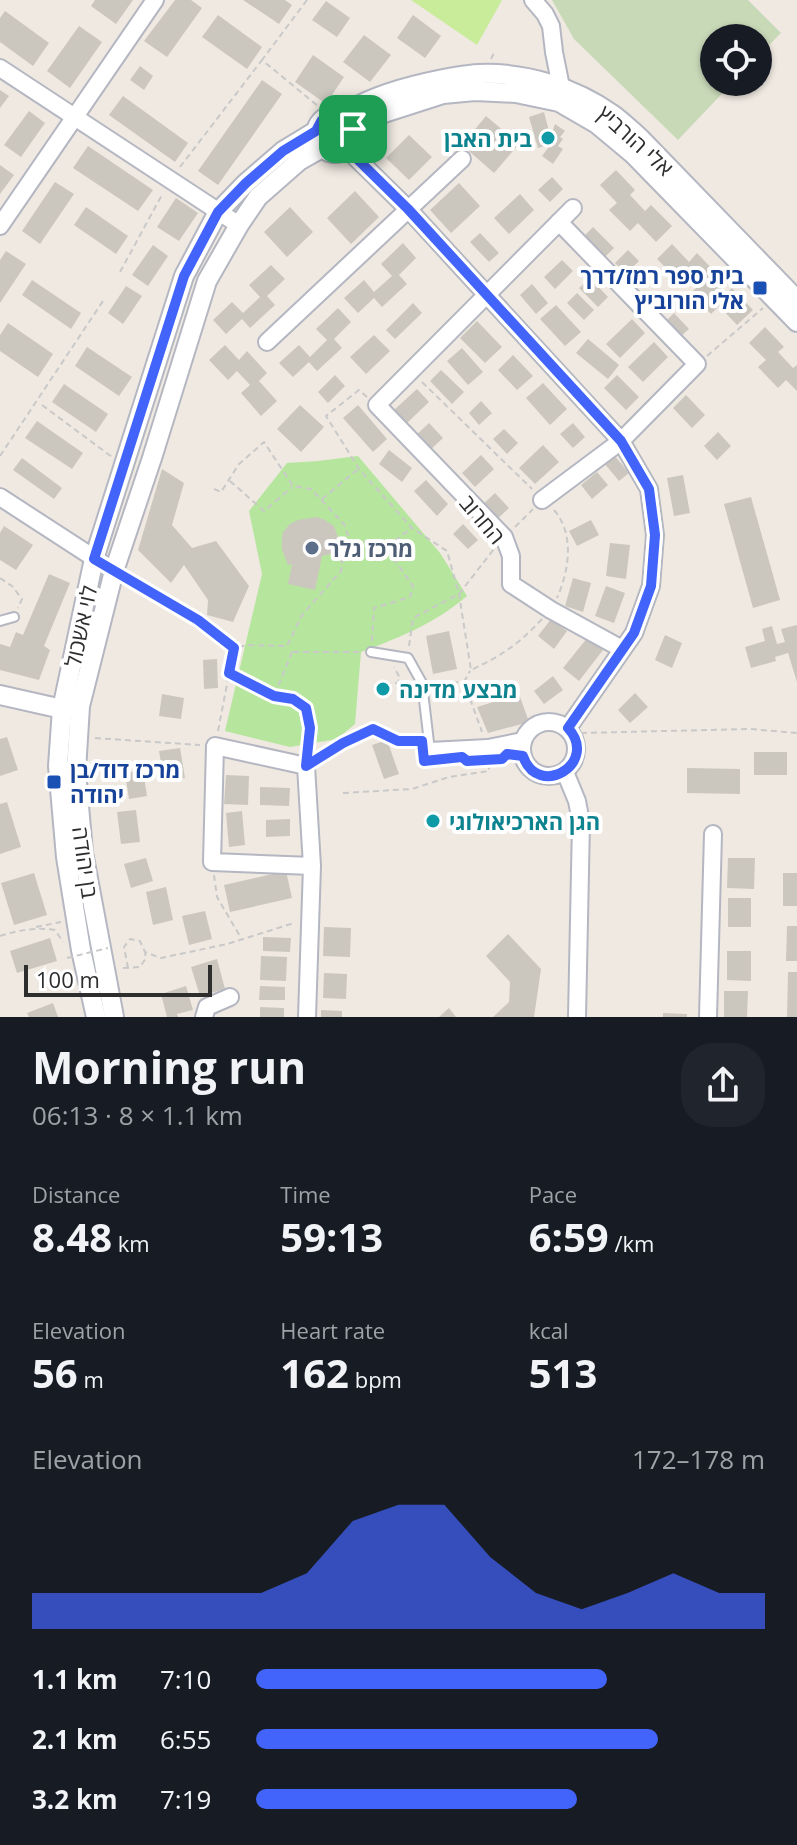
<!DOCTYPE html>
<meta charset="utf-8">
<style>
body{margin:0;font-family:"Open Sans","Noto Sans Hebrew",sans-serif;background:#20242c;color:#f1f3f6;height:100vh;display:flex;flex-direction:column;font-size:30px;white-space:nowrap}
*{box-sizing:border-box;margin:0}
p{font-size:26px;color:#9ea1a6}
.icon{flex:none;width:44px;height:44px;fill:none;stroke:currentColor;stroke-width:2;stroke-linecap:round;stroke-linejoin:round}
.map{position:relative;height:1017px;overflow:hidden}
.drawer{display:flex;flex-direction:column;background:#171b24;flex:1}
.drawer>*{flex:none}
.tools{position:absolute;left:700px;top:24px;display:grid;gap:16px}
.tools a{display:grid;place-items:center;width:72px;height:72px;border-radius:50%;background:#171b24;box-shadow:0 2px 6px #0004;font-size:40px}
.scale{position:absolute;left:24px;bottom:20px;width:188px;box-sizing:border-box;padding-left:8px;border:4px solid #2e2e2e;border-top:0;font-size:22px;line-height:28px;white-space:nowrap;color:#2e2e2e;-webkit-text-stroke:6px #fff;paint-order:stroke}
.pin{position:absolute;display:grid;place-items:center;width:68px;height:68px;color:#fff;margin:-34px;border-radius:16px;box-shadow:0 4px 12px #0006}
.round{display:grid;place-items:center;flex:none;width:84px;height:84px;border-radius:32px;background:#20242c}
.summary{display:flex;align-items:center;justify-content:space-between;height:136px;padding:0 32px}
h1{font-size:44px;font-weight:700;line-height:60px}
.stats{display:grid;grid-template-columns:repeat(3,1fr);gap:12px;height:136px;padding:8px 32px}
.stats div{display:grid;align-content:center}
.stats b{font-size:40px;font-weight:700}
.stats small{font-size:22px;font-weight:400}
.stats p{font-size:22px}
.chart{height:224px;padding:16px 32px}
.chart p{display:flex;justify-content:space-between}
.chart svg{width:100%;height:144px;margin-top:8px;fill:#4264fb;opacity:.7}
ul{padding:0 32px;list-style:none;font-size:26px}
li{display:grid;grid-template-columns:128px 96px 1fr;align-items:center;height:60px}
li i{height:20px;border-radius:10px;background:#4264fb}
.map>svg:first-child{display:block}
.green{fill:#b6e59e}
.cemetery{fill:#c8d9b8}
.pitch{fill:#c9ec9a}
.building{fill:#cbc7bf}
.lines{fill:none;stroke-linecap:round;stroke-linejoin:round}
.service-casing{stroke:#b4b7c1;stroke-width:12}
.minor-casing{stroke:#b4b7c1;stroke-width:20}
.tertiary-casing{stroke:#b4b7c1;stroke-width:22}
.path{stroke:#c9c9c9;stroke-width:2;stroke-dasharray:6 4;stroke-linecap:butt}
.service{stroke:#fff;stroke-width:8}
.minor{stroke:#fff;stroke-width:16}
.tertiary{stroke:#fff;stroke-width:18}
.path-bridge{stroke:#c9c9c9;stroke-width:2;stroke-dasharray:6 4;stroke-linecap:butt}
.route-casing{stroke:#fff;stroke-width:16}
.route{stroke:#4264fb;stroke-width:10}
.culture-dot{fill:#0f9aa8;stroke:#fff;stroke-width:3}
.transit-dot{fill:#1a4fb4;stroke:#fff;stroke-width:3}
.service-dot{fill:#5c6f8a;stroke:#fff;stroke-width:3}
.labels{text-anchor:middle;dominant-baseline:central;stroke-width:8;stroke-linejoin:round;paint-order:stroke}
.culture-label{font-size:22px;font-weight:bold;fill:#0d838f;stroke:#fff;text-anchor:start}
.street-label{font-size:22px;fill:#2e2e2e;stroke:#fff}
.transit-label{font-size:22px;font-weight:bold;fill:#164399;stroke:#fff;text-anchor:end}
.service-label{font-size:22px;font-weight:bold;fill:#4e5e75;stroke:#fff;text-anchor:start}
</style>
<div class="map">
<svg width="797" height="1017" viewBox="0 0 797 1017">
<rect width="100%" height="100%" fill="#efe9e1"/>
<path class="green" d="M358 456 440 553 467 596C434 624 401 637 361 652L355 724 337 739 290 747 225 731 262 574 249 511 287 463 318 461Z"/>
<path class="cemetery" d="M552 0H748L781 33 758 56V38H714V82H733L678 140 574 39Z"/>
<path class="pitch" d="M411 0H502L477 45Z"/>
<g class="building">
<path d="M95 0H133L116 24 91 6Z"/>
<path d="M175 0H191L202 8 167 57 144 41Z"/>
<path d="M243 0H285L292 5 279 24Z"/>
<path d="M326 1 350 18 337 37 312 20Z"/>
<path d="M5 11 49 43 33 66 0 42V18Z"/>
<path d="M218 15 262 47 247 69 202 37Z"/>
<path d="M413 15 441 36 425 58 397 38Z"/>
<path d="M79 26 102 42 70 88 47 71Z"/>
<path d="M364 35 391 55 370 82 343 62Z"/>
<path d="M313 55 344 77 326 104 295 82Z"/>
<path d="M140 66 153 76 144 90 130 80Z"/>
<path d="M262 80 282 94 218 185 198 171Z"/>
<path d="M0 90 9 96 0 108Z"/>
<path d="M123 96 188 143 175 162 109 115Z"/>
<path d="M29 111 45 123 21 157 4 145Z"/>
<path d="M544 112 549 131 553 130 555 124 565 131 560 137 563 139 558 146 563 149 553 164 542 156 551 144 538 148 529 117Z"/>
<path d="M486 116 519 144 494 173 462 145Z"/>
<path d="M409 135 432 157 409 180 386 158Z"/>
<path d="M88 146 153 190 138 211 73 168Z"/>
<path d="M0 165 14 175 0 194Z"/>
<path d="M616 170 635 190 630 195 645 211 651 205 672 226 656 242 638 223 630 231 609 210 617 203 600 185Z"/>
<path d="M552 177 563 189 550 202 538 190Z"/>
<path d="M55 182 74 194 40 244 22 231Z"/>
<path d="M459 183 480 206 451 233 430 210Z"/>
<path d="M355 191 379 217 351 244 327 218Z"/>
<path d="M520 194 534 210 509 234 494 218Z"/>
<path d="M176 198 198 213 179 241 157 227Z"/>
<path d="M86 207 128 236 116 254 74 225Z"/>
<path d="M290 207 313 232 287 257 264 232Z"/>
<path d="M593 227 614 248 605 257 584 236Z"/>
<path d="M480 233 499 253 489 262 470 242Z"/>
<path d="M403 243 416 258 399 275 407 284 382 307 374 298 358 313 344 298 364 280 374 292 392 276 381 264Z"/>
<path d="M672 244 689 262 697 253 716 273 711 278 726 294 732 288 753 310 737 325 719 306 711 314 691 293 698 286 685 272 677 279 657 259Z"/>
<path d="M153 245 168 256 148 286 132 275Z"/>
<path d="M628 250 639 261 626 274 615 263Z"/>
<path d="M6 251 26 264 0 303V260Z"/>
<path d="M562 260 573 271 555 289 544 277Z"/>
<path d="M271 265 285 279 267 296 275 305 250 328 242 319 226 334 213 320 232 302 243 313 260 297 249 285Z"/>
<path d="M590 278 608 297 598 307 579 288Z"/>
<path d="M32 280 81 313 71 329 22 295Z"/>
<path d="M532 284 548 303 536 314 520 295Z"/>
<path d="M126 286 142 296 123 324 108 313Z"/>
<path d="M577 293 594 310 584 320 567 303Z"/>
<path d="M413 303 422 313 395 339 386 330Z"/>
<path d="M556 305 581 332 565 346 540 319Z"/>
<path d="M338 308 351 322 334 339 342 348 317 371 309 362 293 377 279 363 299 345 310 357 327 340 316 329Z"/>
<path d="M674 313 689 329 681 336 666 321Z"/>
<path d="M632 319 645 333 620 358 606 344Z"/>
<path d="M477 321 502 347 485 363 460 338Z"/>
<path d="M8 323 53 354 38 377 0 351V335Z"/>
<path d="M765 327 784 347 778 352 793 368 797 365V391L786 380 778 388 758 367 766 360 749 343Z"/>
<path d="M374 335 390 351 366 374 350 357Z"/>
<path d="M588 339 619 365 608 379 576 353Z"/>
<path d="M654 342 668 357 643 382 628 367Z"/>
<path d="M225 345 239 360 247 351 267 373 259 381 277 401 261 416 241 393 250 385 237 371 228 380 209 360Z"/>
<path d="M87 347 132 377 119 396 75 366Z"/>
<path d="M462 348 483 372 468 385 447 361Z"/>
<path d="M513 355 533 376 517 390 498 370Z"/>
<path d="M441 370 464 392 452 404 430 381Z"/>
<path d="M335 375 345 386 328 403 318 392Z"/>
<path d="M617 375 639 397 626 410 604 388Z"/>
<path d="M543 383 567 409 550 425 526 398Z"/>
<path d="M64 384 108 414 96 432 52 402Z"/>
<path d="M417 389 429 402 407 423 394 410Z"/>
<path d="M686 395 705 415 692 428 673 408Z"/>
<path d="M481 401 492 413 479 425 469 413Z"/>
<path d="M300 405 324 427 301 452 277 429Z"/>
<path d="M358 405 387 439 373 452 343 418Z"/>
<path d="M37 421 83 453 72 469 25 438Z"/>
<path d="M429 423 443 438 428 452 414 437Z"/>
<path d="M573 423 585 437 573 448 560 434Z"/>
<path d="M504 429 518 443 507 454 493 439Z"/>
<path d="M718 432 731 446 717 460 704 446Z"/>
<path d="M543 445 559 462 535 484 519 468Z"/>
<path d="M389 450 412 468 402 482 379 464Z"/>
<path d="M481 455 494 469 475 487 462 473Z"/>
<path d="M614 455 629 473 619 481 604 463Z"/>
<path d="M22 458 62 488 54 499 13 470Z"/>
<path d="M162 469 184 483 172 525 192 548 216 541 249 586 233 622 207 615 208 600 184 565 171 583 138 550Z"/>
<path d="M597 472 608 485 592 499 581 485Z"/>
<path d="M683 475 690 513 674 516 667 478Z"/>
<path d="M426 480 448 504 437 516 414 491Z"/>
<path d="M495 493 509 508 493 523 479 508Z"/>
<path d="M751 497 780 600 753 608 724 504Z"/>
<path d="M316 517 323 519 334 526 343 551 322 556 315 590 288 584 292 564 288 565 282 549V537L283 532 290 524 298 520Z"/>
<path d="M591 520 599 535 577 546 569 531Z"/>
<path d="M463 524 478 540 468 549 453 534Z"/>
<path d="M4 526 33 545 16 570 0 560V533Z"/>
<path d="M610 543 630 545 626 579 606 576Z"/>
<path d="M49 574 70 583 44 646 50 650 39 680 0 670V644L10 647 16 632 23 635Z"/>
<path d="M573 578 591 583 583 612 565 606Z"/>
<path d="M606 586 625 593 614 623 595 616Z"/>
<path d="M551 619 567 631 554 649 538 636Z"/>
<path d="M797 625V682L788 653 775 657 776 661 751 668 745 647 765 641 762 629 772 626 777 644 785 642 781 629Z"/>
<path d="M449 631 457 669 433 674 426 636Z"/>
<path d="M665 635 682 643 672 668 655 660Z"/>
<path d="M588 637 603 650 579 681 563 668Z"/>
<path d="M217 659 218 688 204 689 203 660Z"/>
<path d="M553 676 563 690 544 704 534 691Z"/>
<path d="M635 693 648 707 630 723 618 710Z"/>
<path d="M162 694 184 698 181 719 159 716Z"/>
<path d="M519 694 529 722 488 733 477 707Z"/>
<path d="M7 737 18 770 0 776V739Z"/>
<path d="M387 740 399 774 384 779 372 745Z"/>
<path d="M180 748 185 778 164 781 159 751Z"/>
<rect x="754" y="752" width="33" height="23"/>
<path d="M687 768 740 769V794L687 793Z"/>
<path d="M143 770 147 796 129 799 125 773Z"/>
<path d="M226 775 249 776 248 805 224 804Z"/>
<path d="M260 787 290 788 289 806 260 805Z"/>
<path d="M7 802 21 847 0 854V804Z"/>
<path d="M136 810 140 842 121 844 117 812Z"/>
<path d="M242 811 245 845 229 847 226 813Z"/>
<path d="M290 819V836L266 837V820Z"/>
<path d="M146 858 153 881 131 888 124 864Z"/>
<path d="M728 858H755L754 889 727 888Z"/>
<path d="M286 871 292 898 230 912 224 885Z"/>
<path d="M34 873 47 915 14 925 1 883Z"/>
<rect x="783" y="873" width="14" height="33"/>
<path d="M166 887 173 920 153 925 146 892Z"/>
<rect x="728" y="898" width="23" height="29"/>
<path d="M205 911 212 939 189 945 182 916Z"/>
<path d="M787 926H797V961H786Z"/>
<path d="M324 927 351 928 350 957 323 956Z"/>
<path d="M508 934 541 969 534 1017H493L509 1002 510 982 486 956Z"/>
<path d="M263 937 291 938 290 952 263 951Z"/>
<path d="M50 938 57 961 17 973 10 951Z"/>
<path d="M727 951H751V981L727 980Z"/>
<path d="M261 956 287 957 286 981 260 980Z"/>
<path d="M217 959 225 989 200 996 191 967Z"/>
<path d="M788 972H797V1017H787Z"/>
<path d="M324 973 347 974 346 999 323 998Z"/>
<path d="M186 986 193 1010 177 1014 178 1017H167L161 994Z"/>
<path d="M260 986 285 987V1000H259Z"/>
<path d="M724 991H748L747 1017H724Z"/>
<path d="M53 1003 58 1017H29L27 1013Z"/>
<path d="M260 1007 284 1008V1017H260Z"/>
<path d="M449 1008 456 1017H439Z"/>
<path d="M321 1010 342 1011V1017H321Z"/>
<path d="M663 1013 687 1014V1017H663Z"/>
</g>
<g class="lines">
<defs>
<g id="service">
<path d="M0 621 14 617"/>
<path d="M371 652 408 658 422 683 430 751"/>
</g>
<g id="minor">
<path d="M533 0 545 14 551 26 554 52 561 87"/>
<path d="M0 68 239 225"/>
<path d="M347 149 408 209 621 441 649 489 655 535 651 586 634 633 568 728"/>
<path d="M573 208 377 405 504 537 511 556V584L551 610 622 649"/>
<path d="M0 226 155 0"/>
<path d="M267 342 462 159"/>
<path d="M0 497 114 571"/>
<path d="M542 500 621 441 697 364 559 222"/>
<circle cx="549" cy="749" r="27"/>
<path d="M430 751 488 748 523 741"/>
<path d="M565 772 577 801 581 822 577 1017"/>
<path d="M204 1017 207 1007 230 997"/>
<path d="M307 1017 312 866 306 766 215 746 212 862 312 866"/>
<path d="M708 1017 713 834"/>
</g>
<g id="tertiary">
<circle cx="335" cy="134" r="19"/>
<path d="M340 116C366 99 394 90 425 83 443 79 461 75 479 74 526 72 575 88 612 114 622 121 631 130 640 138L797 300"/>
<path d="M353 129 384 113 443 94 475 91 516 93 559 102 597 124 633 154 797 322"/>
<path d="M0 695 62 709 74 707"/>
<path d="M96 1017 81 950 66 857 58 766 62 709 94 559 184 276 218 212 246 183 283 151 316 131"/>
<path d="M114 1017 83 852 76 771 80 706 114 571 152 458 207 281 239 225 258 197 299 161 322 148"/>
</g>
</defs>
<use href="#service" class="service-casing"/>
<use href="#minor" class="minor-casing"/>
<use href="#tertiary" class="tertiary-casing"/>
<g class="path">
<path d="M307 0 262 60 324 111"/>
<path d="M491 59 494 53"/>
<path d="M180 167 262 60"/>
<path d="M120 272 163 193"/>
<path d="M707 356 763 308"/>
<path d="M422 382 532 489"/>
<path d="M367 397 359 390 326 416 359 469 412 528 447 551 459 594 471 670C501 656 519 644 542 619"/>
<path d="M42 405 112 457"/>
<path d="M0 456 103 301"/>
<path d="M230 481 264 511 292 487"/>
<path d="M214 489 221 492 239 464 264 442 293 486 311 489 344 524 351 542 342 560 341 571 302 615 287 646"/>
<path d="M322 499 357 470"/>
<path d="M554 510C575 534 569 571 557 598"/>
<path d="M515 527 533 509"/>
<path d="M354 542 379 541 385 547"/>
<path d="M0 578 12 586 22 599 18 608"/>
<path d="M129 580 198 620 234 648 248 645 285 646"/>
<path d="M372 641 374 608 410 597 413 586 386 548 411 528"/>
<path d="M409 646 413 618 459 594 494 549"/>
<path d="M292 652 274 696 293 699 306 708 310 728 308 751"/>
<path d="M293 652H359"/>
<path d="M229 673 273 696"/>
<path d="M464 682 470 671"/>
<path d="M432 683 464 682 482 732"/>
<path d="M375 685 397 683 400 678 394 667"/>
<path d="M218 731 234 648"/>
<path d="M581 733 750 729 797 733"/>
<path d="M95 738 200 745"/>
<path d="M319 758 343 743 373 729 398 741H419"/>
<path d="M343 793 412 789 449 777 489 771V761"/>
<path d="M214 875 217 897 241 938"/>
<path d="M36 927 61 922"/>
<path d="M0 936C19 930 35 927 55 930L63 942"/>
<path d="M123 968 140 967 146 958 145 953"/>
<path d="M128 968 124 947 130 939 140 941 145 952 161 958 227 944 294 923"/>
</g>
<use href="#service" class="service"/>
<use href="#minor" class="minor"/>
<use href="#tertiary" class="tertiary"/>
<path class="path-bridge" d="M67 958 108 948"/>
</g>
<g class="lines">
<defs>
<path id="route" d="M334 115C353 117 359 135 347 149L408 209 621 441 649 489 655 535 651 586 634 633 568 728C600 763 538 800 523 756L507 754 502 759 467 761 462 757 424 761 422 741H398L373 729 343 743 306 766 310 728 306 708 293 699 274 696 229 673 234 648 198 620 94 559 184 276 218 212 246 183 283 151 316 131 322 120Z"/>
</defs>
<use href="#route" class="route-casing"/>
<use href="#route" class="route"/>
</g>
<g class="culture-dot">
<circle cx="548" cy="138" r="8"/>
<circle cx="383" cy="689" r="8"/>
<circle cx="433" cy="821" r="8"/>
</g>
<g class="transit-dot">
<rect x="752" y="280" width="16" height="16" rx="4"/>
<rect x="46" y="774" width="16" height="16" rx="4"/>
</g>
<circle class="service-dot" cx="312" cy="548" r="8"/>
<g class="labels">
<g class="culture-label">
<text x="532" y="138" text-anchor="end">בית האבן</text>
<text x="399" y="689">מבצע מדינה</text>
<text x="449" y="821">הגן הארכיאולוגי</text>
</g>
<g class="street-label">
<text transform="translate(636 140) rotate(42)">אלי הורביץ</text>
<text transform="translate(483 519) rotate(50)">החרוב</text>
<text transform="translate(80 626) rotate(-78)">לוי אשכול</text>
<text transform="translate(86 862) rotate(82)">בן יהודה</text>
</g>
<g class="transit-label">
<text x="744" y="275">בית ספר רמז/דרך<tspan x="744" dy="25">אלי הורוביץ</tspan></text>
<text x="70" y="769" text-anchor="start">מרכז דוד/בן<tspan x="70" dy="25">יהודה</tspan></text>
</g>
<g class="service-label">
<text x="328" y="548">מרכז גלר</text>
</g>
</g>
</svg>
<div class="tools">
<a><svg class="icon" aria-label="locate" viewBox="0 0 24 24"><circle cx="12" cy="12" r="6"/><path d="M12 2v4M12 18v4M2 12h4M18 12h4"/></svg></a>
</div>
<div class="scale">100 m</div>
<div class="pin" style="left:353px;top:129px;background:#1e9e55"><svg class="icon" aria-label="arrive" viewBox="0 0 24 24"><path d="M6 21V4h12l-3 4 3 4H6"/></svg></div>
</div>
<section class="drawer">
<div class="summary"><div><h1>Morning run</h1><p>06:13 · 8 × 1.1 km</p></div><a class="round"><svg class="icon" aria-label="share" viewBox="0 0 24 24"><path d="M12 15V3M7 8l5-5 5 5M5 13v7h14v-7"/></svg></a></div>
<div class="stats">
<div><p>Distance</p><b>8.48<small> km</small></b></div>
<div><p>Time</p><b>59:13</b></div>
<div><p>Pace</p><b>6:59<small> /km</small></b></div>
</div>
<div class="stats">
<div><p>Elevation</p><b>56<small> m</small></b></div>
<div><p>Heart rate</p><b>162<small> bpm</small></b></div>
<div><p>kcal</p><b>513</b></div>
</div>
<div class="chart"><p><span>Elevation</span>172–178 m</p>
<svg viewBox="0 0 160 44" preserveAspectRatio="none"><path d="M0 44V33L10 33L20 33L30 33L40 33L50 33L60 27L70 11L80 6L90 6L100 22L110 33L120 38L130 33L140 27L150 33L160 33V44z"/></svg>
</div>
<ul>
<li><b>1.1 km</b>7:10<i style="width:69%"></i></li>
<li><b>2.1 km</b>6:55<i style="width:79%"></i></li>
<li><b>3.2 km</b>7:19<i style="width:63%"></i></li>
</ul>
</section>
